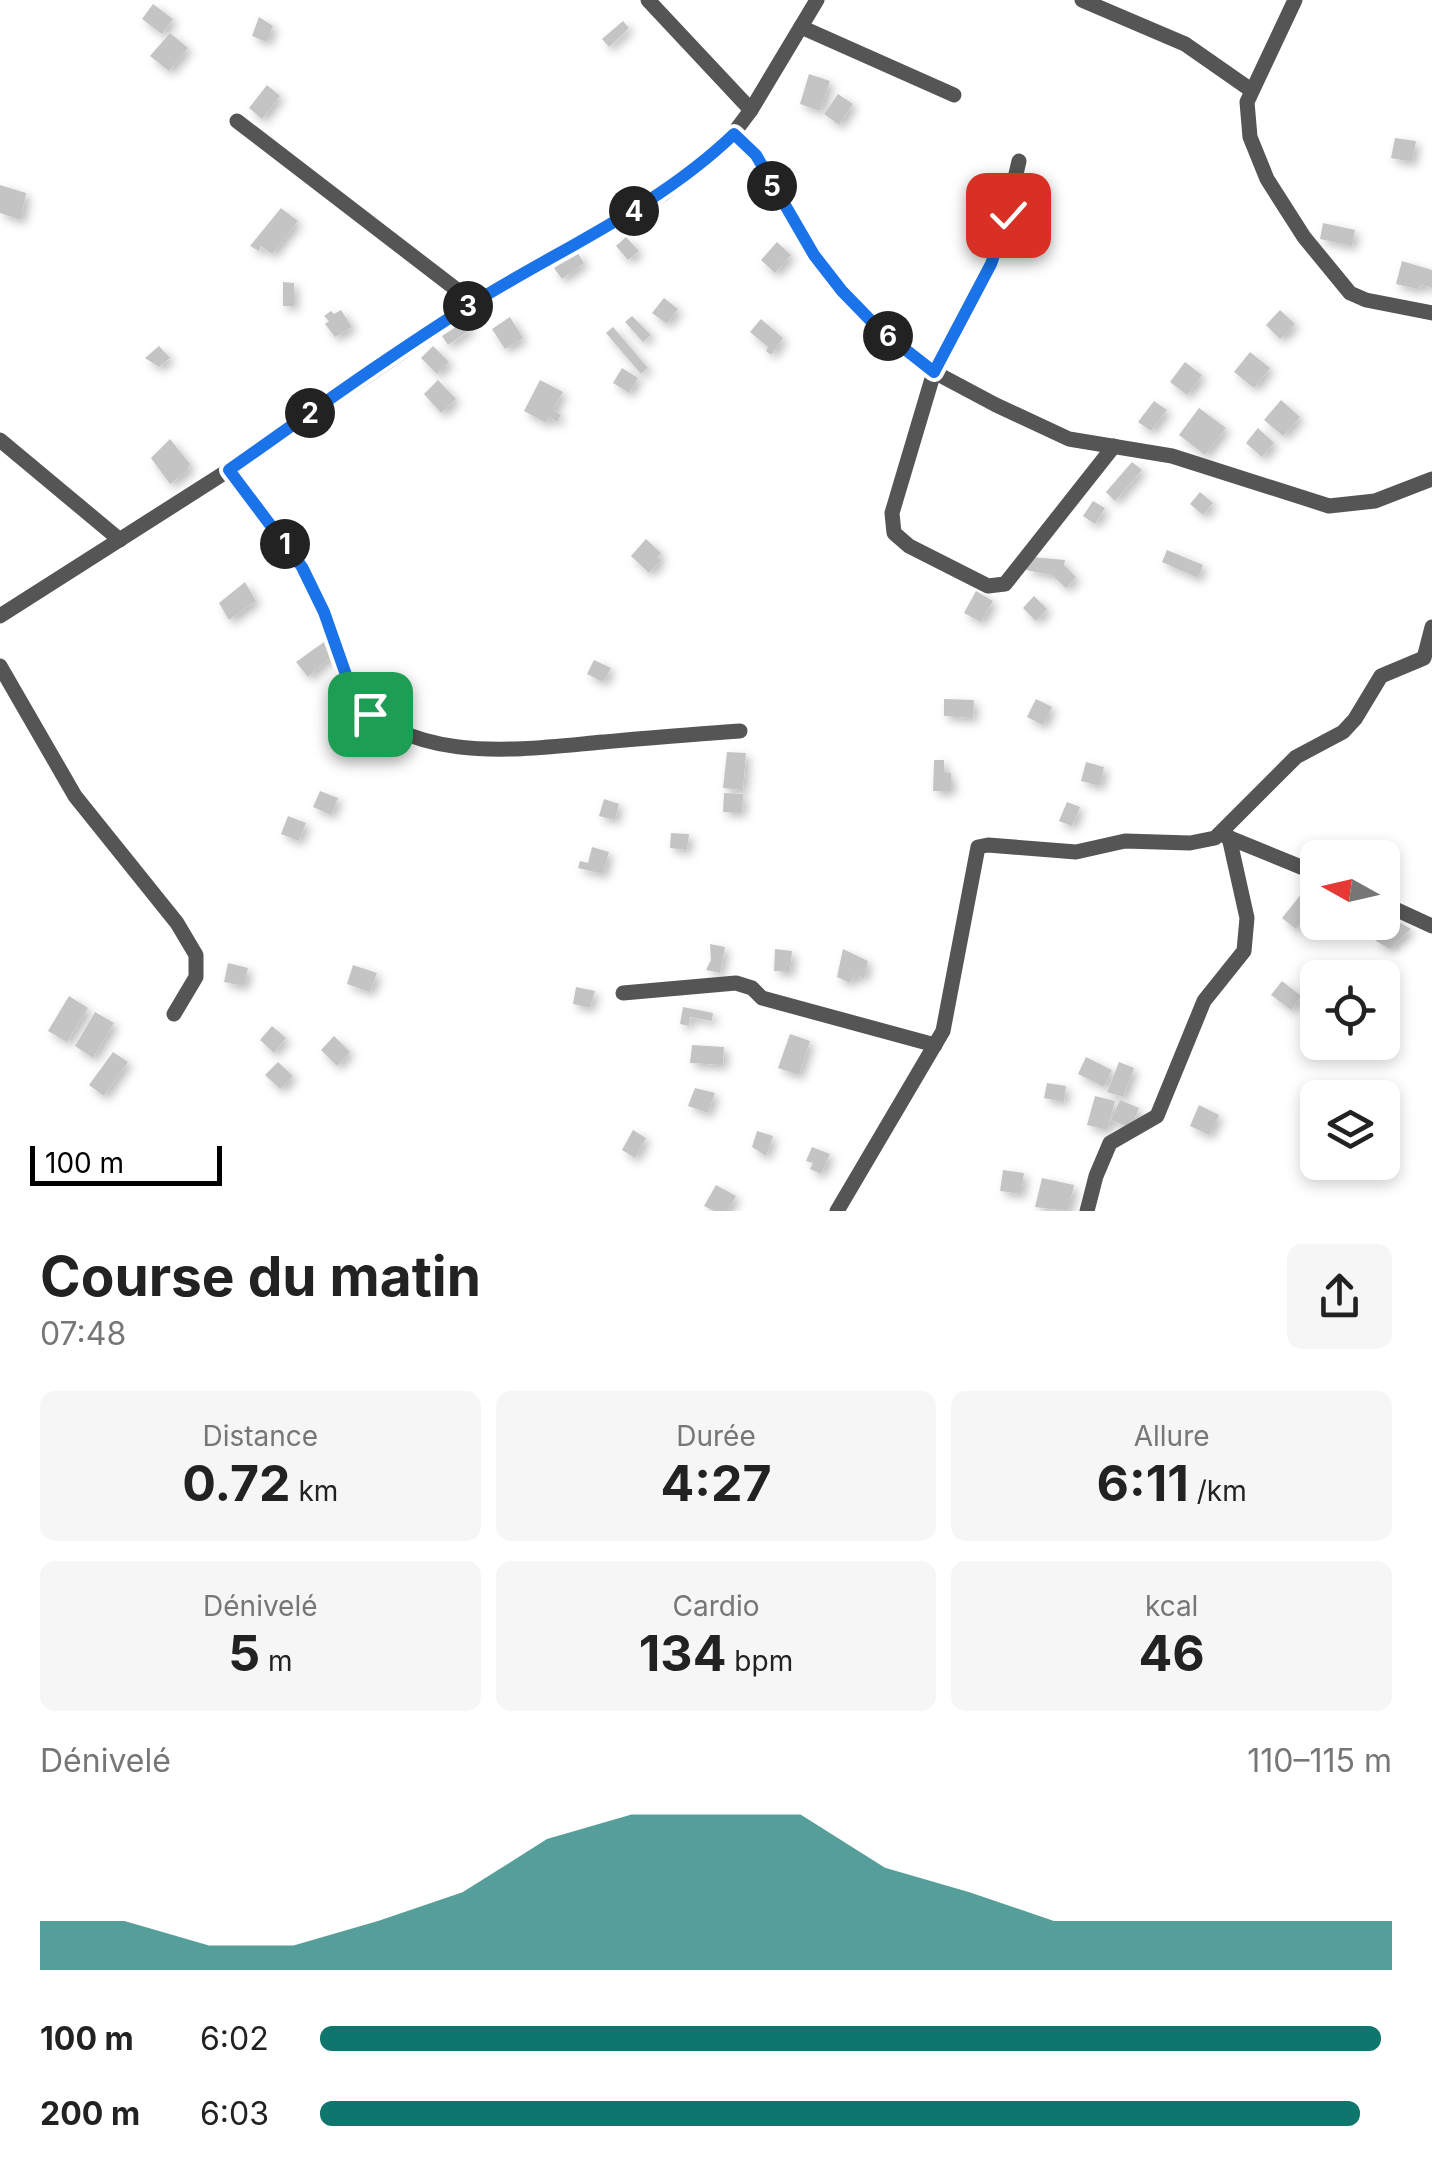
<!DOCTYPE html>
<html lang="fr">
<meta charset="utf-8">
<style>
body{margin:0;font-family:Inter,sans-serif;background:#f6f6f6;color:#222;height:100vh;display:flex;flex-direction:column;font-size:38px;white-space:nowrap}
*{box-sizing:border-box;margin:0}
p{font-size:32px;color:#767676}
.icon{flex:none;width:55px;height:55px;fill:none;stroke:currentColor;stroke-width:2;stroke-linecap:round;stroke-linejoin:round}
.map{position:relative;height:1211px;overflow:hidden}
.sheet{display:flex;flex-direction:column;background:#fff;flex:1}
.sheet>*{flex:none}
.needle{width:65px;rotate:278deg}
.buttons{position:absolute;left:1300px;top:840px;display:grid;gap:20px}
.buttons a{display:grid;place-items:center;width:100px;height:100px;border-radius:15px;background:#fff;box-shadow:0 5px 15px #0003;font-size:50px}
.scale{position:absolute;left:30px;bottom:25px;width:192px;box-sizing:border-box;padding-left:10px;border:5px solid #000;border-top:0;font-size:28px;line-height:35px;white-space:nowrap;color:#000;-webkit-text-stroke:8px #fff;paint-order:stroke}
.pin{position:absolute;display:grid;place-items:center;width:85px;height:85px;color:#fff;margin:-42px;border-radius:20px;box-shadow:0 5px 15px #0006}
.km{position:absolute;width:50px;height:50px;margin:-25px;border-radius:50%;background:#222;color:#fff;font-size:28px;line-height:50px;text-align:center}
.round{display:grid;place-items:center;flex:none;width:105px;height:105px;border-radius:15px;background:#f6f6f6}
.head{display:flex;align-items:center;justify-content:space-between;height:170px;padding:0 40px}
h1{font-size:55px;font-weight:700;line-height:75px}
.figures{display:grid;grid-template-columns:repeat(3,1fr);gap:15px;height:170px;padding:10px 40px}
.figures div{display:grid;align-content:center;border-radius:15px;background:#f6f6f6;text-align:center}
.figures b{font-size:50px;font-weight:700}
.figures small{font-size:28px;font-weight:400}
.figures p{font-size:28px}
.chart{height:280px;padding:20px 40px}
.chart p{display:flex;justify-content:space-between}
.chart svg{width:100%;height:180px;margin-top:10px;fill:#0f766e;opacity:.7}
ul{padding:0 40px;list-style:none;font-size:32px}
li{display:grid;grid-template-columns:160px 120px 1fr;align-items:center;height:75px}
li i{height:25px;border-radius:12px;background:#0f766e}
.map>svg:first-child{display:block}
.building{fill:#c4c4c4;filter:url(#shadow)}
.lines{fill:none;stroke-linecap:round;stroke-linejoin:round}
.minor{stroke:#555;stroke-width:15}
.route-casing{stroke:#fff;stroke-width:20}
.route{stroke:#1a73e8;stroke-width:12}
</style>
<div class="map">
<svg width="1432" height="1211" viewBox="0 0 1432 1211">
<defs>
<filter id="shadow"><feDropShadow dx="4.5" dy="4.5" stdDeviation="5" flood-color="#0004"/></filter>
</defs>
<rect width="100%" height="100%" fill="#fff"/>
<g class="building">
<path d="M153 4 173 19 162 34 142 19Z"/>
<path d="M259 17 273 26 267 42 252 36Z"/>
<path d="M623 21 629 28 609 47 602 39Z"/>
<path d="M170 33 188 48 169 71 150 56Z"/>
<path d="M809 74 830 81 820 111 800 104Z"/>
<path d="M267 85 280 96 262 119 249 108Z"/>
<path d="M838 94 853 104 839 125 824 114Z"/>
<path d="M1395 138 1416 141 1412 162 1391 158Z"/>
<path d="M0 185 26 193 21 220 0 213Z"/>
<path d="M281 208 298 221 272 254 261 246 259 251 250 246Z"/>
<path d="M1323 223 1355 230 1352 246 1320 239Z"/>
<path d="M626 237 639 251 628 260 616 246Z"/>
<path d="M777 242 791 255 775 273 761 260Z"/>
<path d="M577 252 584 263 562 279 554 268Z"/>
<path d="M1402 261 1432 270V288L1422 285 1417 289 1396 284Z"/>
<path d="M283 282 294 283V306H283Z"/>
<path d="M664 298 678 309 667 324 652 313Z"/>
<path d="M341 310 352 327 335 337 325 324 329 321 324 316 331 311 334 314Z"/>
<path d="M1280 310 1295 324 1280 339 1266 325Z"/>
<path d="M632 316 651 335 643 342 625 322Z"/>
<path d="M510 317 523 338 505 349 492 329Z"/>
<path d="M761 319 783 338 771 355 766 351 768 347 750 332Z"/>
<path d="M465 321 471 329 448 345 442 336Z"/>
<path d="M613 327 648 368 641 374 606 333Z"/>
<path d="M159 346 170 358 159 367 145 358Z"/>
<path d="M433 346 449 362 437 374 421 358Z"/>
<path d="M1250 352 1270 368 1254 388 1234 372Z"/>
<path d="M1185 362 1202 375 1187 395 1170 382Z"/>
<path d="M622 368 638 378 629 393 613 383Z"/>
<path d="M438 380 456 399 441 413 424 394Z"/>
<path d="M540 380 563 392 553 410 561 415 557 422 549 417 546 423 524 411Z"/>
<path d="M1281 400 1300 417 1283 436 1264 420Z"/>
<path d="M1154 401 1167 410 1151 431 1138 422Z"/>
<path d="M1199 408 1226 428 1205 455 1179 435Z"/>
<path d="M1258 428 1274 443 1262 457 1246 443Z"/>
<path d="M170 439 190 464 187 471 170 484 151 458Z"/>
<path d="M1132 462 1142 470 1115 501 1106 492Z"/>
<path d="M1200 492 1213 503 1203 515 1190 504Z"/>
<path d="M1093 501 1105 508 1095 524 1083 516Z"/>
<path d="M646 539 661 553 657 557 661 560 649 573 631 556Z"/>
<path d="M1167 550 1203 565 1198 578 1162 562Z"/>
<path d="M1032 557 1065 560 1064 565 1076 577 1066 588 1052 575 1026 570Z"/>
<path d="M245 582 256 601 229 620 219 603Z"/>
<path d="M976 591 993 601 981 622 964 613Z"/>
<path d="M1034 596 1047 609 1036 621 1023 608Z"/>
<path d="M331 637 340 649 308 677 296 662Z"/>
<path d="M594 660 611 668 603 682 587 674Z"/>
<path d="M944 699 974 700 973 718 944 716Z"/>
<path d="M1036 699 1052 707 1043 725 1027 717Z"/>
<path d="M727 752 746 753 743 790 723 788Z"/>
<path d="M934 760H944V773H951V791H933Z"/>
<path d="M1086 762 1104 767 1100 786 1081 781Z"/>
<path d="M320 791 338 798 331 815 313 807Z"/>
<path d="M724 793 743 794 742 812H723Z"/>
<path d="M604 799 619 804 615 820 599 816Z"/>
<path d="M1067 802 1080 807 1072 826 1059 821Z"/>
<path d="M288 816 306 823 299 841 281 834Z"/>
<path d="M671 833 689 834 687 850 670 848Z"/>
<path d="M592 847 609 852 603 874 578 868 580 861 588 863Z"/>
<path d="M1307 887 1318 892V902L1296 929 1282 918Z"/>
<path d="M1390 917 1411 929 1390 949 1376 941Z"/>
<path d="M710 944 725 947 720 973 706 970 711 960Z"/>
<path d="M775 949 792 951 790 972 774 971Z"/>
<path d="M843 949 868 961 864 978 855 975 850 983 837 977Z"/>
<path d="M228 963 248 968 244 986 224 982Z"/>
<path d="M353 965 377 973 370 992 347 984Z"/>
<path d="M1282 981 1301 996 1291 1010 1271 995Z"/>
<path d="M576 987 595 991 590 1008 573 1004Z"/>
<path d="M69 996 88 1008 67 1042 48 1031Z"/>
<path d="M683 1007 713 1013 712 1021 690 1017 689 1026 680 1024Z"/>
<path d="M95 1012 114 1023 93 1058 75 1046Z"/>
<path d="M272 1026 286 1038 274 1053 260 1040Z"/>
<path d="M790 1034 810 1041 799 1075 778 1068Z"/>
<path d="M334 1036 350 1052 337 1066 321 1050Z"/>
<path d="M692 1045 724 1047 723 1065 690 1063Z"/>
<path d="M113 1052 128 1062 104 1096 89 1085Z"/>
<path d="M1086 1057 1112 1070 1104 1087 1078 1074Z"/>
<path d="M278 1062 293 1076 280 1089 265 1075Z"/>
<path d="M1119 1062 1134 1068 1123 1097 1107 1092Z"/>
<path d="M1047 1083 1066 1086 1064 1102 1044 1098Z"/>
<path d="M695 1088 715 1093 708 1113 688 1106Z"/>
<path d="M1095 1096 1115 1101 1107 1130 1087 1125Z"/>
<path d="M1120 1100 1139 1108 1131 1128 1111 1120Z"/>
<path d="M1199 1105 1219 1115 1209 1135 1190 1126Z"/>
<path d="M633 1130 646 1138 635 1158 622 1150Z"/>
<path d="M757 1131 773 1136 766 1156 752 1147Z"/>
<path d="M812 1147 830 1154 821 1174 810 1169 813 1163 806 1161Z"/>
<path d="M1003 1170 1024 1173 1021 1194 1000 1191Z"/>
<path d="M1042 1178 1074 1185 1068 1211 1035 1207Z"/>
<path d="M716 1185 736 1196 727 1211H714L704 1206Z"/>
</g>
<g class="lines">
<g class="minor">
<path d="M648 0 751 110"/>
<path d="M1082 0 1185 44 1251 90"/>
<path d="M1295 0 1247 102 1250 137 1267 179 1304 237 1350 293 1366 300 1432 313"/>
<path d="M801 27 954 95"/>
<path d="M237 121 474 303"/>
<path d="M733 134 756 155 765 175 814 255 842 291 878 328 934 372 996 405 1069 439 1172 456 1329 506 1375 501 1432 479"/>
<path d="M1019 161 1000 243 934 372 892 513 894 533 909 546 988 586 1005 584 1114 446"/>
<path d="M0 440 120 540"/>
<path d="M229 470C263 515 299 557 322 608 335 635 337 670 354 694 408 767 524 749 603 742 649 738 694 734 740 731"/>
<path d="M0 616 229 470 474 303 663 194 706 161 733 134 751 110 817 0"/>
<path d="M0 666 75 796 177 923 196 955V977L174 1014"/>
<path d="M1225 836 1318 874"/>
<path d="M1382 903 1432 926"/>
<path d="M623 993 736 983 752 988 762 998 935 1045"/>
<path d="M837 1211 943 1031 978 847 988 845 1076 852 1125 841 1190 843 1215 838 1296 757 1343 732 1355 719 1381 676 1424 658 1432 627"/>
<path d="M1087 1211 1096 1176 1110 1143 1157 1116 1204 1001 1244 951 1247 918 1229 837"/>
</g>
</g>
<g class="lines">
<defs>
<path id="route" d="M370 714 351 689 324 612 302 567 229 470C310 413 390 355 473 303 562 248 658 207 734 134L756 155 814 255 842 291 878 328 934 372 991 264 1008 215"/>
</defs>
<use href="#route" class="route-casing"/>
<use href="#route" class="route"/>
</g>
</svg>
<div class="buttons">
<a><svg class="needle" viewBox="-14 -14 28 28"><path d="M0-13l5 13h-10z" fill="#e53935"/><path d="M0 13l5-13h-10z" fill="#767676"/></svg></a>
<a><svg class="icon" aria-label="locate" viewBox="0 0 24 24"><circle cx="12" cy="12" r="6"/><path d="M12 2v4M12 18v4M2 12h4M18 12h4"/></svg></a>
<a><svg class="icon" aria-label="layers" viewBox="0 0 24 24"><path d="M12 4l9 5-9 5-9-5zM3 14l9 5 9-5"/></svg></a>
</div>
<div class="scale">100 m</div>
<div class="pin" style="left:370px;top:714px;background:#1e9e55"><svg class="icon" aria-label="arrive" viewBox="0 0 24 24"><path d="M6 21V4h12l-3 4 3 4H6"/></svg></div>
<div class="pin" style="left:1008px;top:215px;background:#d93025"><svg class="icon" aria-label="check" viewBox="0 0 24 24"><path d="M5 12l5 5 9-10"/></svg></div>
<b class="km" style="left:285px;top:544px">1</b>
<b class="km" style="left:310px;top:413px">2</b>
<b class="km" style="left:468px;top:306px">3</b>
<b class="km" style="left:634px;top:211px">4</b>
<b class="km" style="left:772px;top:186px">5</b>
<b class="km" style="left:888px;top:336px">6</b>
</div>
<section class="sheet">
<div class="head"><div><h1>Course du matin</h1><p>07:48</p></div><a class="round"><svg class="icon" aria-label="share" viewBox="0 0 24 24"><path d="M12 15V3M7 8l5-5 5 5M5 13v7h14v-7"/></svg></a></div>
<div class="figures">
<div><p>Distance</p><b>0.72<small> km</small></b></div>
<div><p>Durée</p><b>4:27</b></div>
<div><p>Allure</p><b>6:11<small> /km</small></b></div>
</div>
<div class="figures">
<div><p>Dénivelé</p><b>5<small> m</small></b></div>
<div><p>Cardio</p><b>134<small> bpm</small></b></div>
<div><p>kcal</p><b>46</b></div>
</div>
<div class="chart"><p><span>Dénivelé</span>110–115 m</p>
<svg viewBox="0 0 160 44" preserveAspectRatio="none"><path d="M0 44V32L10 32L20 38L30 38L40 32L50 25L60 12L70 6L80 6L90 6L100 19L110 25L120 32L130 32L140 32L150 32L160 32V44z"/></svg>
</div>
<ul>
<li><b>100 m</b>6:02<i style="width:99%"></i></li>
<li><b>200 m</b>6:03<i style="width:97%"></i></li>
</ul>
</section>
